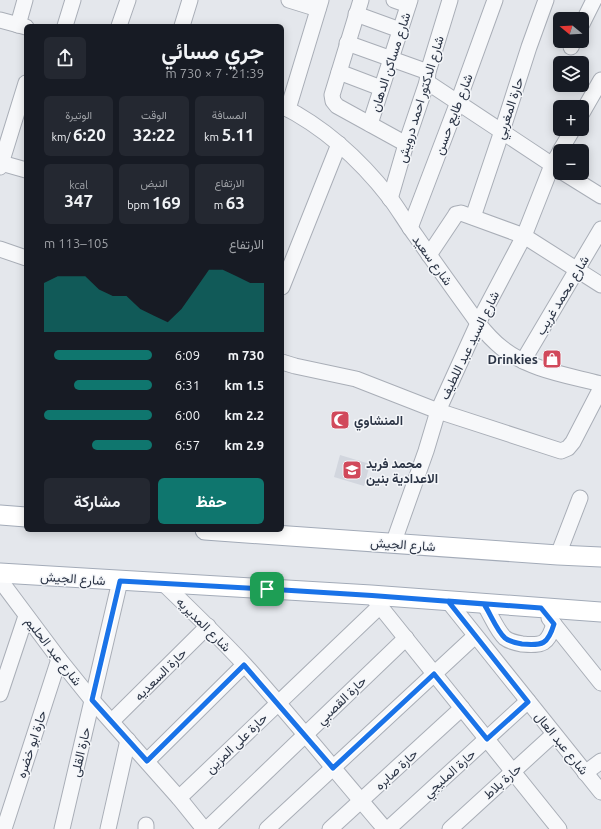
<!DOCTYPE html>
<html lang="ar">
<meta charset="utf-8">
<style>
body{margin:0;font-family:Ubuntu,Vazirmatn,sans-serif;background:#242831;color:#f1f3f6;direction:rtl;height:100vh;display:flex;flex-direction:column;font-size:15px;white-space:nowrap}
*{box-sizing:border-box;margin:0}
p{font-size:13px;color:#9ea1a6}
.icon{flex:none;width:22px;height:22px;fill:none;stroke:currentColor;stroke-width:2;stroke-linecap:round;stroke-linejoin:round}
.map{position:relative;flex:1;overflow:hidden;direction:ltr}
.details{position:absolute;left:24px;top:24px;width:260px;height:508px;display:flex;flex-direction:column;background:#171b24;border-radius:6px;box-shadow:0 2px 10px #0003;direction:rtl}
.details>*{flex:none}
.needle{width:26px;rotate:288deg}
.fabs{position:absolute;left:553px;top:12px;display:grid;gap:8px}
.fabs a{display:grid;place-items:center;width:36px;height:36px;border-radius:6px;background:#171b24;box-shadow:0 2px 10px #0003;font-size:20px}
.pin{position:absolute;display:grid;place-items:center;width:34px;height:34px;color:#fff;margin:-17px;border-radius:8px;box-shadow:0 2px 6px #0006}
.round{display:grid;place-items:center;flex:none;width:42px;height:42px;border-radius:6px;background:#242831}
.head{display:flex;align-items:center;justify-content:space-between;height:68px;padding:0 20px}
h1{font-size:22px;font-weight:700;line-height:30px}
.stats{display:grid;grid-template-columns:repeat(3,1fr);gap:6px;height:68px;padding:4px 20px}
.stats div{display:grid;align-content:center;border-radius:6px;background:#242831;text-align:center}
.stats b{font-size:17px;font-weight:700}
.stats small{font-size:11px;font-weight:400}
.stats p{font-size:11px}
.chart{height:112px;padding:8px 20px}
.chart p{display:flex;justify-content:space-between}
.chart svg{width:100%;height:72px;margin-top:4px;fill:#0f766e;opacity:.7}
.primary-button{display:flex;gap:8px;margin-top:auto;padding:8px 20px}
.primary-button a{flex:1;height:46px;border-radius:6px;background:#0f766e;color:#fff;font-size:16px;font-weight:700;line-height:46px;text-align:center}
.primary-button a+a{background:#242831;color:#f1f3f6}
ul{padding:0 20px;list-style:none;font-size:13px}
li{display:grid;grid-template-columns:64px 48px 1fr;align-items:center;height:30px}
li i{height:10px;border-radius:5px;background:#0f766e}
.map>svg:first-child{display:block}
.built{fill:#d2d6de}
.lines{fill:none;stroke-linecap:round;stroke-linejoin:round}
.minor-casing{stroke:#a9aeb7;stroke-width:17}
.major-casing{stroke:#a3abb8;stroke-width:21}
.minor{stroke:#f7f8fa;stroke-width:15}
.major{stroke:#fff;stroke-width:19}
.route-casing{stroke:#fff;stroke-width:8}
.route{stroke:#1a73e8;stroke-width:5}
.labels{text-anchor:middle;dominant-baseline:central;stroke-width:3;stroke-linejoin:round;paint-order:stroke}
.street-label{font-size:13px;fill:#2b3445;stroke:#f4f6f9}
.poi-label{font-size:13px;font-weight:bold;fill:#2b3445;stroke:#f4f6f9;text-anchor:start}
</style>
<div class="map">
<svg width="601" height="829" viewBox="0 0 601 829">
<rect width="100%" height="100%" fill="#e4e7ec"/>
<path class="built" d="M340 455 370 464 364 486 334 477Z"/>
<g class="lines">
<defs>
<g id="minor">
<path d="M289 0 318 9"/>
<path d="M361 0 332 95 333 101 337 106 406 144"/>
<path d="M394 0 408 5"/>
<path d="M356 14 400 30"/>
<path d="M0 20 26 27"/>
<path d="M582 24 594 0"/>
<path d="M18 25 25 0"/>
<path d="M65 26 73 0"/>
<path d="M119 26 128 0"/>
<path d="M182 26 190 0"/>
<path d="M347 43 428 72"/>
<path d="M571 47 574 41"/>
<path d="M339 72 381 88"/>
<path d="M427 82 560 170"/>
<path d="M282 106C324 127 361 161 390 198 399 210 407 224 416 236 436 265 457 294 478 323 485 332 493 341 502 348 530 370 567 375 601 384"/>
<path d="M288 109 321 0"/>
<path d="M582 113 601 80"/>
<path d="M370 124 410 0"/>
<path d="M560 151 573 129"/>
<path d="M1 163 26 170"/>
<path d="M0 167 26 83"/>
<path d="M564 173 601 196"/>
<path d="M390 199 406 144 427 82 428 72 450 0"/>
<path d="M473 217 502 131 529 47 546 0"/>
<path d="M410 228 458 102 495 0"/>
<path d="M0 249 26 258"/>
<path d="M429 255 455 216 456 214 461 213 524 236 601 285"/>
<path d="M282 287 339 144"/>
<path d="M523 361 601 229"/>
<path d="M282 362 295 366 356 379 438 411 561 451 568 448 573 442 601 388"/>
<path d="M393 544 426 451 438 411 478 323 524 236 552 165 560 152"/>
<path d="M558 555 580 498"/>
<path d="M0 580 59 659 92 700 179 798 204 829"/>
<path d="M163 583C191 610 219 637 245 665 293 719 338 774 385 829"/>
<path d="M371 595 559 829"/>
<path d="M448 601 601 792"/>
<path d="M484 604C490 613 497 631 505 638 510 642 516 643 522 644 543 646 548 644 554 624"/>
<path d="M549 618 601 683"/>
<path d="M0 694 26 616"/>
<path d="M112 721 208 626"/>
<path d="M147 761 244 665"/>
<path d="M585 773 601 761"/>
<path d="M179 798 380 606"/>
<path d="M4 829 59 659"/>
<path d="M62 829 120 581"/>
<path d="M108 829 128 740"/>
<path d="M146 829V825"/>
<path d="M207 829 406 638"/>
<path d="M267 829 475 636"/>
<path d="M330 829 462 708"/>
<path d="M388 829 528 701"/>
<path d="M450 829 554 734"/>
</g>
<g id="major">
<path d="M0 515 26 517"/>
<path d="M205 530 558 555 601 557"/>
<path d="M0 573 371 595 601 612"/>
</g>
</defs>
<use href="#minor" class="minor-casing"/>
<use href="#major" class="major-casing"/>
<use href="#minor" class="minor"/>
<use href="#major" class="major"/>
</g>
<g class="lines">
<defs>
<path id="route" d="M267 589 120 581 92 700 147 761 244 665 333 768 434 674 487 739 528 702 448 601 541 608 554 624C548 644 543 646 522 644 516 643 510 642 505 638 497 631 490 613 484 604 412 598 340 593 267 589"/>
</defs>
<use href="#route" class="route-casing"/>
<use href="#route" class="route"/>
</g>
<defs>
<symbol id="shop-square" viewBox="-11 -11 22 22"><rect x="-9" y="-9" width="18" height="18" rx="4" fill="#d1495b" stroke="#f4f6f9"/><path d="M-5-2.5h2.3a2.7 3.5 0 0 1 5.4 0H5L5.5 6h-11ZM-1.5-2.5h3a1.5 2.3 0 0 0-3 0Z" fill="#fff"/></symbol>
<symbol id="mosque-square" viewBox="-11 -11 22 22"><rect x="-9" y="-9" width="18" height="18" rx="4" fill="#d1495b" stroke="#f4f6f9"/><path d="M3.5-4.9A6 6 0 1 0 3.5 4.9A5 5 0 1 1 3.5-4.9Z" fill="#fff"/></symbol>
<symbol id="school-square" viewBox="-11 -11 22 22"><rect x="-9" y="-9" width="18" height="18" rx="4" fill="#d1495b" stroke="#f4f6f9"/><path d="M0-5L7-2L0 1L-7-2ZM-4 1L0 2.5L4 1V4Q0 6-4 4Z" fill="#fff"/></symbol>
</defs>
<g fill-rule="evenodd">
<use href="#shop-square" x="541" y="348" width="22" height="22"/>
<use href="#mosque-square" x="329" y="409" width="22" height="22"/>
<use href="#school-square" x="341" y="459" width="22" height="22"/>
</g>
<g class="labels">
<g class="street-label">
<text transform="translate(390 62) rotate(-72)">شارع مساكن الدهان</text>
<text transform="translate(420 99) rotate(-73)">شارع الدكتور احمد درويش</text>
<text transform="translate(509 108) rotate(-72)">حارة المغربي</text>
<text transform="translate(453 114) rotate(-69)">شارع طايع حسن</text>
<text transform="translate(433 260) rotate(54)">شارع سعيد</text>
<text transform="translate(562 295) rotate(-59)">شارع محمد غريب</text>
<text transform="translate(469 345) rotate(-64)">شارع السيد عبد اللطيف</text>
<text transform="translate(403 544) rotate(4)">شارع الجيش</text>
<text transform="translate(73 578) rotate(4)">شارع الجيش</text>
<text transform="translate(204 624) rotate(45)">شارع المديريه</text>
<text transform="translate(54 651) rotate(52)">شارع عبد الحليم</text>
<text transform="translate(160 674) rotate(-45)">حارة السعديه</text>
<text transform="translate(341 700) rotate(-44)">حارة القصبي</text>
<text transform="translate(236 743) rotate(-44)">حارة على المزين</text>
<text transform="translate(562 743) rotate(51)">شارع عبد العال</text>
<text transform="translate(31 744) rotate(-72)">حارة ابو خضره</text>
<text transform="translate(80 752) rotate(-77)">حارة القلى</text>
<text transform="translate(396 769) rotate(-43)">حارة صابره</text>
<text transform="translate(449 773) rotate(-42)">حارة المليجي</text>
<text transform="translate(502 781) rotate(-42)">حارة بلاط</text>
</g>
<g class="poi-label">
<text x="538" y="359" text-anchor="end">Drinkies</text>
<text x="354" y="420">المنشاوي</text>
<text x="366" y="463">محمد فريد<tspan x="366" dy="15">الاعدادية بنين</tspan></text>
</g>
</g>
</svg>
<div class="fabs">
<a><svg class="needle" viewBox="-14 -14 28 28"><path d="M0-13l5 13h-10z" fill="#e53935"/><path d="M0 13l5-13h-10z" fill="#9ea1a6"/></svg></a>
<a><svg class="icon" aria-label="layers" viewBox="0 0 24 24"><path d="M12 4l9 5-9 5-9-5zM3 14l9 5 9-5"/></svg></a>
<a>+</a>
<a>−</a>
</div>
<div class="pin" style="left:267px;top:589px;background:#1e9e55"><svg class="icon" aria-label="arrive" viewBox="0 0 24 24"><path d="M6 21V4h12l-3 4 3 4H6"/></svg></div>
<section class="details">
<div class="head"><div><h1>جري مسائي</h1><p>21:39 · 7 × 730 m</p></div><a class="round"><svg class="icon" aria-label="share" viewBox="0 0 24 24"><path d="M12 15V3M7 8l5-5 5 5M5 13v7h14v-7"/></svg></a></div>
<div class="stats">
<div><p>المسافة</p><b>5.11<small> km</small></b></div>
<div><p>الوقت</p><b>32:22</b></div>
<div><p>الوتيرة</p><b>6:20<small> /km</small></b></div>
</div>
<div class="stats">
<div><p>الارتفاع</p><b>63<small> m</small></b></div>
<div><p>النبض</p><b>169<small> bpm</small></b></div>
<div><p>kcal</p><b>347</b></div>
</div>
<div class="chart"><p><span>الارتفاع</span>105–113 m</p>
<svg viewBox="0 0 160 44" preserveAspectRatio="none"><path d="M0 44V14L10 10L20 10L30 10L40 18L50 22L60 22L70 30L80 34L90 38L100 30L110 18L120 6L130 6L140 10L150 14L160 14V44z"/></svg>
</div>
<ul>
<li><b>730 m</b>6:09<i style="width:91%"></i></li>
<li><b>1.5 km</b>6:31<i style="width:72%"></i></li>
<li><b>2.2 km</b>6:00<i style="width:100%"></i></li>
<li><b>2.9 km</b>6:57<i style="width:56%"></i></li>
</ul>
<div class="primary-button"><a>حفظ</a><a>مشاركة</a></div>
</section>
</div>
